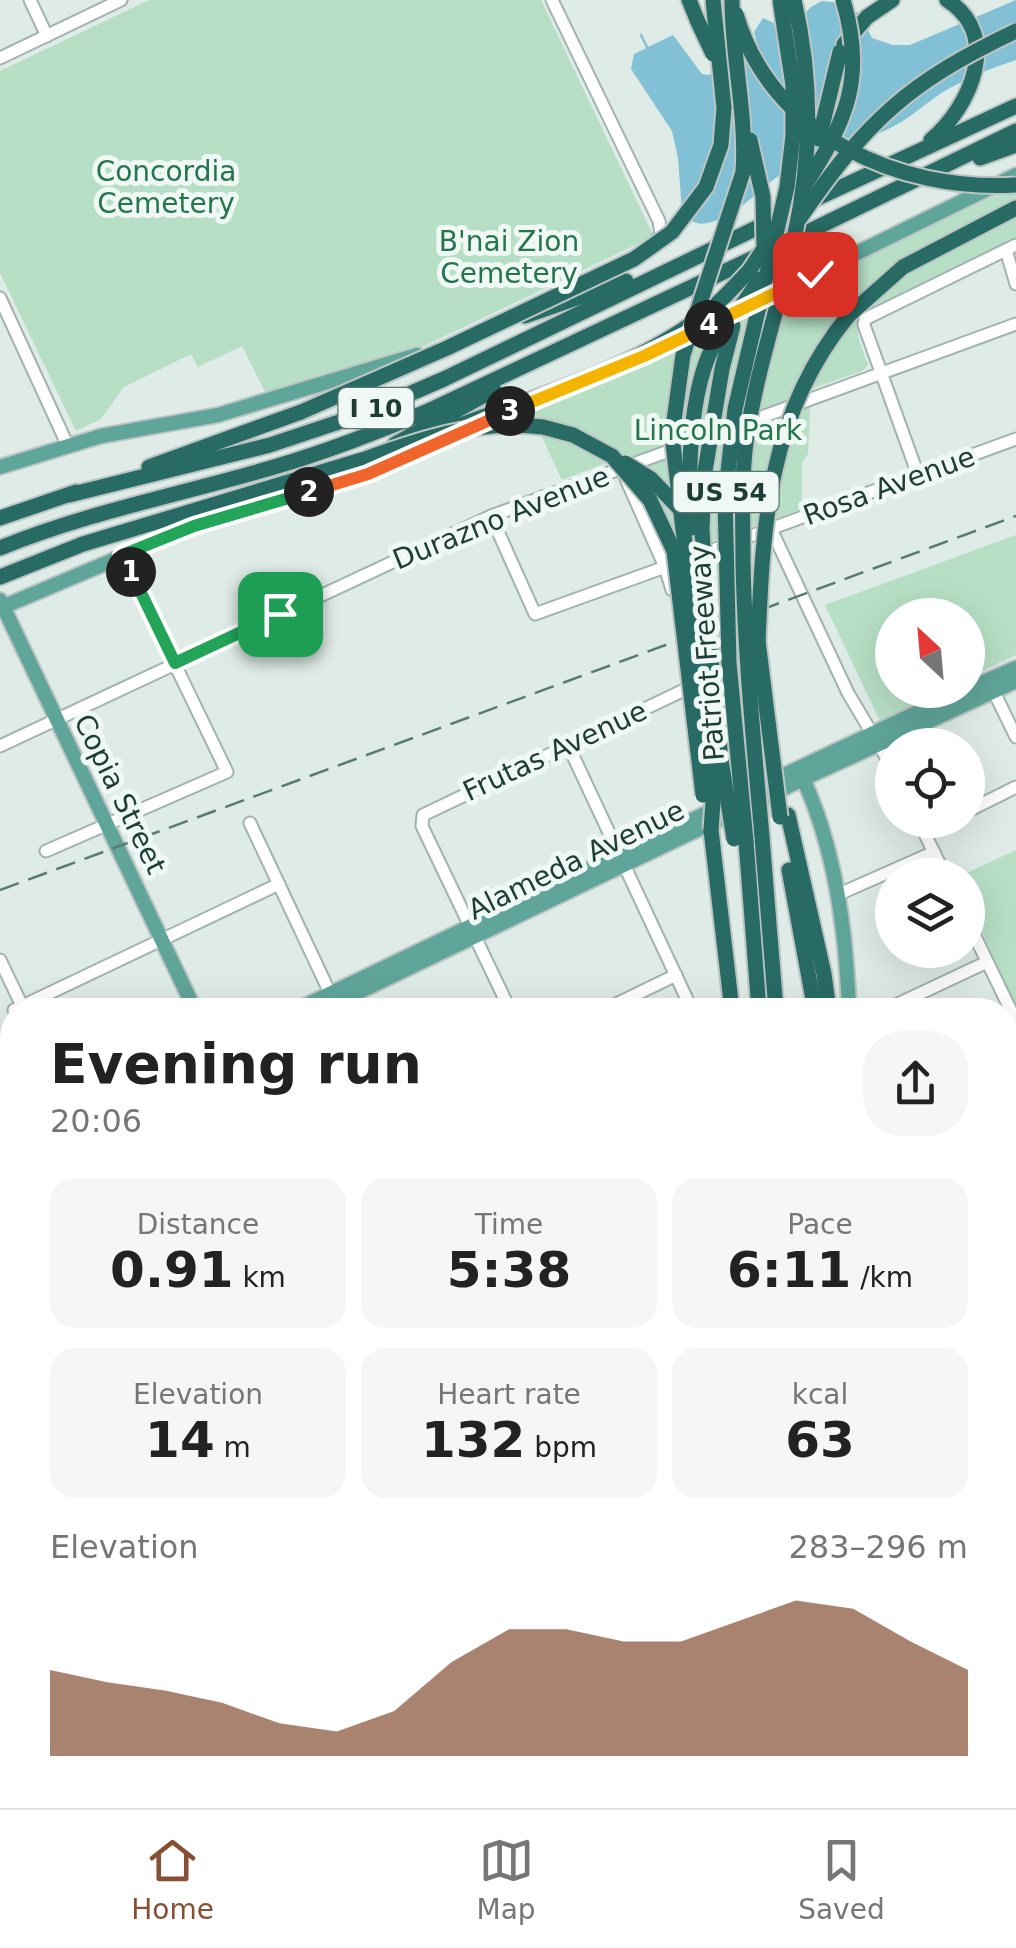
<!DOCTYPE html>
<meta charset="utf-8">
<style>
body{margin:0;font-family:"DejaVu Sans",sans-serif;background:#f6f6f6;color:#222;height:100vh;display:flex;flex-direction:column;font-size:38px;white-space:nowrap}
*{box-sizing:border-box;margin:0}
p{font-size:32px;color:#767676}
.icon{flex:none;width:55px;height:55px;fill:none;stroke:currentColor;stroke-width:2;stroke-linecap:round;stroke-linejoin:round}
.map{position:relative;flex:1;overflow:hidden}
.drawer{position:absolute;left:0px;top:998px;width:1018px;height:812px;display:flex;flex-direction:column;background:#fff;border-radius:40px 40px 0 0;box-shadow:0 10px 40px #0002}
.drawer>*{flex:none}
.needle{width:65px;rotate:334deg}
.tools{position:absolute;left:875px;top:598px;display:grid;gap:20px}
.tools a{display:grid;place-items:center;width:110px;height:110px;border-radius:50%;background:#fff;box-shadow:0 10px 40px #0002;font-size:50px}
.pin{position:absolute;display:grid;place-items:center;width:85px;height:85px;color:#fff;margin:-42px;border-radius:20px;box-shadow:0 5px 15px #0006}
.km{position:absolute;width:50px;height:50px;margin:-25px;border-radius:50%;background:#222;color:#fff;font-size:28px;line-height:50px;text-align:center}
.round{display:grid;place-items:center;flex:none;width:105px;height:105px;border-radius:40px;background:#f6f6f6}
.headline{display:flex;align-items:center;justify-content:space-between;height:170px;padding:0 50px}
h1{font-size:55px;font-weight:700;line-height:75px}
.metrics{display:grid;grid-template-columns:repeat(3,1fr);gap:15px;height:170px;padding:10px 50px}
.metrics div{display:grid;align-content:center;border-radius:25px;background:#f6f6f6;text-align:center}
.metrics b{font-size:50px;font-weight:700}
.metrics small{font-size:28px;font-weight:400}
.metrics p{font-size:28px}
.chart{height:280px;padding:20px 50px}
.chart p{display:flex;justify-content:space-between}
.chart svg{width:100%;height:180px;margin-top:10px;fill:#855034;opacity:.7}
.dock{display:flex;justify-content:space-around;align-items:center;height:140px;border-top:2px solid #e0e0e0;background:#fff;font-size:28px;color:#767676}
.dock a{display:grid;justify-items:center;gap:5px}
.dock .selected{color:#855034}
.map>svg:first-child{display:block}
.green{fill:#b6dfc5}
.water{fill:#82c0d5}
.lines{fill:none;stroke-linecap:round;stroke-linejoin:round}
.stream{stroke:#82c0d5;stroke-width:2.5}
.canal{stroke:#82c0d5;stroke-width:8}
.minor-casing{stroke:#a2b3af;stroke-width:15}
.major-casing{stroke:#bcc5c3;stroke-width:18}
.highway-casing{stroke:#bcc5c3;stroke-width:19}
.minor{stroke:#fff;stroke-width:11}
.major{stroke:#60a59a;stroke-width:14}
.highway{stroke:#286b64;stroke-width:15}
.rail{stroke:#597973;stroke-width:2.5;stroke-dasharray:20 10;stroke-linecap:butt}
.highway-bridge-casing{stroke:#bcc5c3;stroke-width:19;stroke-linecap:butt}
.highway-bridge{stroke:#286b64;stroke-width:15}
.split-1-casing{stroke:#fff;stroke-width:20}
.split-2-casing{stroke:#fff;stroke-width:20}
.split-3-casing{stroke:#fff;stroke-width:20}
.split-4-casing{stroke:#fff;stroke-width:20}
.split-5-casing{stroke:#fff;stroke-width:20}
.split-1{stroke:#22a559;stroke-width:12}
.split-2{stroke:#22a559;stroke-width:12}
.split-3{stroke:#f0652b;stroke-width:12}
.split-4{stroke:#f5b400;stroke-width:12}
.split-5{stroke:#f5b400;stroke-width:12}
.labels{text-anchor:middle;dominant-baseline:central;stroke-width:10;stroke-linejoin:round;paint-order:stroke}
.shield{fill:#eff8f4;stroke:#5d7570;stroke-width:2.5}
.shield-label{font-size:25px;font-weight:bold;fill:#1f3d37}
.park-label{font-size:28px;fill:#26764d;stroke:#eff8f4}
.street-label{font-size:28px;fill:#1f3d37;stroke:#eff8f4}
</style>
<div class="map">
<svg width="1016" height="1808" viewBox="0 0 1016 1808">
<rect width="100%" height="100%" fill="#dfebe7"/>
<g class="green">
<path d="M149 0H541L652 233 650 238 420 348 266 394 242 346 198 367 191 354 124 387 101 419 76 431 0 273V71Z"/>
<path d="M1016 186V237L864 311C850 328 862 346 868 365L862 371 811 389 808 454 802 463V509L672 555 628 455 562 480 533 418H514L512 413 647 364 715 328Z"/>
<path d="M1016 535V655L968 678V615H892V690H943L880 721 825 605Z"/>
<path d="M1016 850V1008L968 900V875H962Z"/>
<path d="M1005 1088 1016 1093V1425L1005 1426Z"/>
<path d="M12 1776V1798H475L479 1808H0V1792Z"/>
</g>
<path class="water" d="M1016 0V60C989 69 964 79 940 94 925 104 911 117 896 125 857 146 814 152 777 177 752 195 739 215 708 223 695 226 690 220 682 211L678 158 672 131 631 69 634 54 673 35 702 74 708 75 760 53 754 32 763 18 780 26H793L811 7 822 1 833 2 859 13 872 38 893 45H910Z"/>
<g class="lines">
<g class="stream">
<path d="M641 35 647 47"/>
<path d="M0 1779 12 1762"/>
</g>
<g class="canal">
<path d="M1005 1074 1016 1078"/>
<path d="M0 1511 12 1505"/>
</g>
<defs>
<g id="minor">
<path d="M30 0 47 36"/>
<path d="M552 0 659 221 661 234 656 240"/>
<path d="M0 58 121 0"/>
<path d="M1006 250 1016 284"/>
<path d="M0 298 67 444"/>
<path d="M918 475 864 325 865 319 1016 245"/>
<path d="M626 479 665 567 672 590"/>
<path d="M491 516 535 614 679 562"/>
<path d="M771 529 848 693 892 767"/>
<path d="M696 556 1016 439"/>
<path d="M993 690 1016 737"/>
<path d="M568 745 692 1010"/>
<path d="M0 746 491 516 1016 324"/>
<path d="M968 811 1016 787"/>
<path d="M918 820 945 875"/>
<path d="M250 823 338 1010"/>
<path d="M924 832 948 820"/>
<path d="M46 851 227 772 122 555"/>
<path d="M837 895 934 852"/>
<path d="M968 922 1016 1021"/>
<path d="M0 960 24 1010"/>
<path d="M14 1010 279 884"/>
<path d="M510 1010 422 826 423 815 682 691"/>
<path d="M604 1010 676 975"/>
<path d="M885 1010 987 962"/>
<path d="M0 1299 12 1293"/>
<path d="M0 1319 12 1345"/>
<path d="M0 1435 12 1429"/>
<path d="M0 1570 12 1564"/>
</g>
<g id="major">
<path d="M755 303 1016 175"/>
<path d="M683 338 736 312"/>
<path d="M0 467 101 436 218 415 417 355"/>
<path d="M0 600 195 1010"/>
<path d="M0 608 194 526 368 474 437 441"/>
<path d="M968 689 1016 668"/>
<path d="M800 772C835 845 846 930 849 1010"/>
<path d="M765 784 965 690"/>
<path d="M296 1010 719 807"/>
<path d="M321 1010 803 779 1016 681"/>
<path d="M0 1151 12 1145"/>
<path d="M0 1164 12 1158"/>
<path d="M1005 1438 1016 1436"/>
<path d="M1005 1457 1016 1456"/>
<path d="M0 1702 12 1688"/>
<path d="M0 1732 12 1717"/>
</g>
<g id="highway">
<path d="M689 0 698 22"/>
<path d="M844 44 867 17 892 0"/>
<path d="M931 140C971 106 1002 35 947 0"/>
<path d="M980 158 1016 145"/>
<path d="M809 202 1016 106"/>
<path d="M785 243 1016 131"/>
<path d="M525 316 626 281"/>
<path d="M848 316 903 267 1016 208"/>
<path d="M543 427 573 435 612 456"/>
<path d="M452 428C540 395 662 361 727 294"/>
<path d="M395 444 494 390"/>
<path d="M149 467 301 412"/>
<path d="M304 494 340 474"/>
<path d="M69 495 270 445 363 414 444 379 771 221"/>
<path d="M0 518 76 492"/>
<path d="M0 548C88 512 183 494 274 467 326 452 376 432 426 412L764 253"/>
<path d="M0 577 83 544 365 459"/>
<path d="M788 815 824 974 829 1010"/>
<path d="M711 830 732 1010"/>
<path d="M762 837 776 1010"/>
<path d="M746 841 759 1010"/>
<path d="M789 870 815 1010"/>
<path d="M1005 1661 1016 1693"/>
<path d="M1005 1733 1016 1753"/>
<path d="M509 1798 512 1808"/>
<path d="M524 1798 528 1808"/>
<path d="M541 1798 544 1808"/>
<path d="M552 1798 556 1808"/>
<path d="M570 1798 574 1808"/>
<path d="M588 1798 591 1808"/>
<path d="M945 1798 952 1808"/>
<path d="M959 1798 964 1808"/>
<path d="M1001 1798 1010 1808"/>
<path d="M890 1808 893 1798"/>
</g>
</defs>
<use href="#minor" class="minor-casing"/>
<use href="#major" class="major-casing"/>
<use href="#highway" class="highway-casing"/>
<use href="#minor" class="minor"/>
<use href="#major" class="major"/>
<use href="#highway" class="highway"/>
<path class="rail" d="M0 890 1016 516"/>
<defs>
<g id="highway-bridge">
<path d="M736 14C771 135 898 192 1016 185"/>
<path d="M698 22 713 54"/>
<path d="M819 139 840 52"/>
<path d="M750 140 763 197 764 245"/>
<path d="M805 185C847 120 866 77 843 0"/>
<path d="M800 218C867 120 909 82 1016 31"/>
<path d="M727 294 749 271 771 238"/>
<path d="M733 326 722 369 704 477 702 530 709 639 721 760 734 839"/>
<path d="M301 412 447 348 634 259 672 232 706 187 721 145 724 108 713 0"/>
<path d="M612 456 650 500 674 551 703 795"/>
<path d="M365 459C423 438 480 419 543 427"/>
<path d="M625 463 651 479 680 509"/>
<path d="M692 528C687 474 688 374 724 329 737 313 748 297 760 279"/>
<path d="M757 633 780 817"/>
<path d="M758 642C763 522 768 414 848 316"/>
<path d="M711 830 713 802 694 595 683 530 672 435 683 355 743 172C747 115 732 58 732 0"/>
<path d="M762 837C754 746 745 655 743 563 743 522 741 482 746 442 756 371 780 303 795 234 812 156 812 77 794 0"/>
<path d="M746 841 729 663 725 498 735 409 787 187 793 136V85L780 0"/>
</g>
</defs>
<use href="#highway-bridge" class="highway-bridge-casing"/>
<use href="#highway-bridge" class="highway-bridge"/>
</g>
<g class="lines">
<defs>
<path id="split-1" d="M131 572 175 663 280 614"/>
<path id="split-2" d="M131 572 122 555 194 526 309 492"/>
<path id="split-3" d="M309 492 368 474 510 411"/>
<path id="split-4" d="M510 411 644 356 709 325"/>
<path id="split-5" d="M709 325 815 274"/>
</defs>
<use href="#split-1" class="split-1-casing"/>
<use href="#split-2" class="split-2-casing"/>
<use href="#split-3" class="split-3-casing"/>
<use href="#split-4" class="split-4-casing"/>
<use href="#split-5" class="split-5-casing"/>
<use href="#split-1" class="split-1"/>
<use href="#split-2" class="split-2"/>
<use href="#split-3" class="split-3"/>
<use href="#split-4" class="split-4"/>
<use href="#split-5" class="split-5"/>
</g>
<g class="labels">
<g class="shield">
<rect x="338.5" y="388" width="75" height="40" rx="8"/>
<rect x="673.5" y="472" width="105" height="40" rx="8"/>
</g>
<g class="shield-label">
<text x="376" y="408">I 10</text>
<text x="726" y="492">US 54</text>
</g>
<g class="park-label">
<text x="166" y="171">Concordia<tspan x="166" dy="32">Cemetery</tspan></text>
<text x="509" y="241">B'nai Zion<tspan x="509" dy="32">Cemetery</tspan></text>
<text x="718" y="430">Lincoln Park</text>
</g>
<g class="street-label">
<text transform="translate(889 486) rotate(-20)">Rosa Avenue</text>
<text transform="translate(501 518) rotate(-22)">Durazno Avenue</text>
<text transform="translate(707 653) rotate(-94)">Patriot Freeway</text>
<text transform="translate(555 751) rotate(-25)">Frutas Avenue</text>
<text transform="translate(120 794) rotate(64)">Copia Street</text>
<text transform="translate(576 860) rotate(-26)">Alameda Avenue</text>
</g>
</g>
</svg>
<div class="tools">
<a><svg class="needle" viewBox="-14 -14 28 28"><path d="M0-13l5 13h-10z" fill="#e53935"/><path d="M0 13l5-13h-10z" fill="#767676"/></svg></a>
<a><svg class="icon" aria-label="locate" viewBox="0 0 24 24"><circle cx="12" cy="12" r="6"/><path d="M12 2v4M12 18v4M2 12h4M18 12h4"/></svg></a>
<a><svg class="icon" aria-label="layers" viewBox="0 0 24 24"><path d="M12 4l9 5-9 5-9-5zM3 14l9 5 9-5"/></svg></a>
</div>
<div class="pin" style="left:280px;top:614px;background:#1e9e55"><svg class="icon" aria-label="arrive" viewBox="0 0 24 24"><path d="M6 21V4h12l-3 4 3 4H6"/></svg></div>
<div class="pin" style="left:815px;top:274px;background:#d93025"><svg class="icon" aria-label="check" viewBox="0 0 24 24"><path d="M5 12l5 5 9-10"/></svg></div>
<b class="km" style="left:131px;top:572px">1</b>
<b class="km" style="left:309px;top:492px">2</b>
<b class="km" style="left:510px;top:411px">3</b>
<b class="km" style="left:709px;top:325px">4</b>
<section class="drawer">
<div class="headline"><div><h1>Evening run</h1><p>20:06</p></div><a class="round"><svg class="icon" aria-label="share" viewBox="0 0 24 24"><path d="M12 15V3M7 8l5-5 5 5M5 13v7h14v-7"/></svg></a></div>
<div class="metrics">
<div><p>Distance</p><b>0.91<small> km</small></b></div>
<div><p>Time</p><b>5:38</b></div>
<div><p>Pace</p><b>6:11<small> /km</small></b></div>
</div>
<div class="metrics">
<div><p>Elevation</p><b>14<small> m</small></b></div>
<div><p>Heart rate</p><b>132<small> bpm</small></b></div>
<div><p>kcal</p><b>63</b></div>
</div>
<div class="chart"><p><span>Elevation</span>283–296 m</p>
<svg viewBox="0 0 160 44" preserveAspectRatio="none"><path d="M0 44V23L10 26L20 28L30 31L40 36L50 38L60 33L70 21L80 13L90 13L100 16L110 16L120 11L130 6L140 8L150 16L160 23V44z"/></svg>
</div>
</section>
</div>
<nav class="dock">
<a class="selected"><svg class="icon" aria-label="home" viewBox="0 0 24 24"><path d="M3 11l9-7 9 7M6 9v11h12V9"/></svg>Home</a>
<a><svg class="icon" aria-label="map" viewBox="0 0 24 24"><path d="M3 6l6-2 6 2 6-2v14l-6 2-6-2-6 2zM9 4v14M15 6v14"/></svg>Map</a>
<a><svg class="icon" aria-label="saved" viewBox="0 0 24 24"><path d="M7 4h10v16l-5-4-5 4z"/></svg>Saved</a>
</nav>
